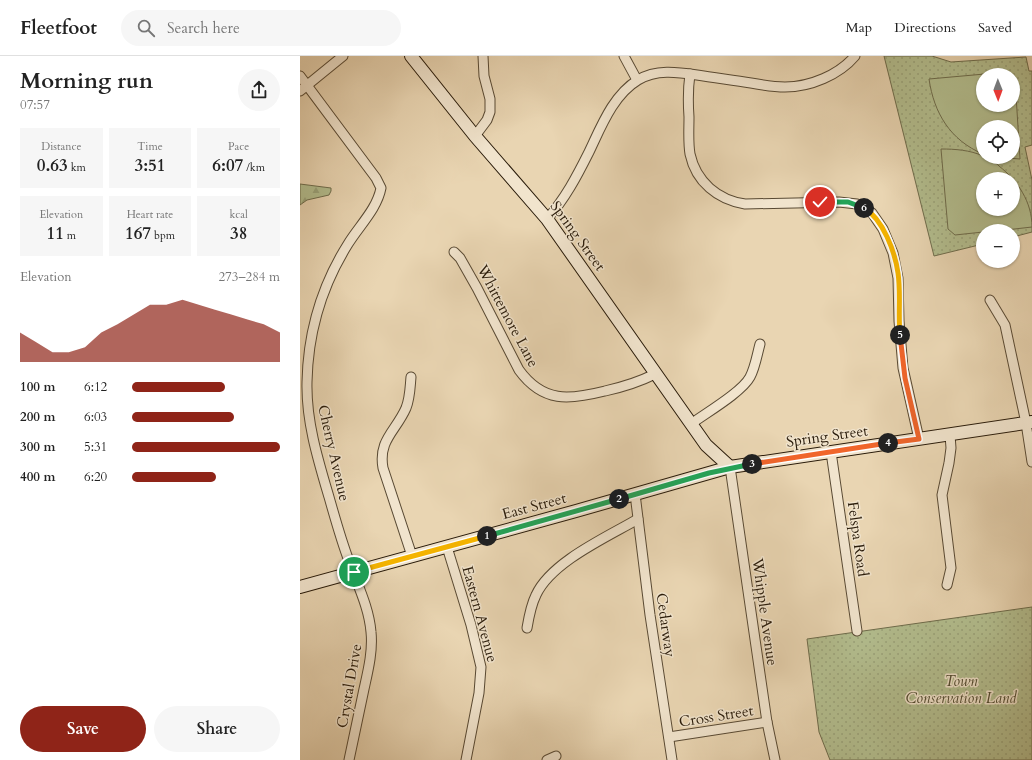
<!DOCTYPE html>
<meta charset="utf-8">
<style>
body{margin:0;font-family:Cardo,serif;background:#f6f6f6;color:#222;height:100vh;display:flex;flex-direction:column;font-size:15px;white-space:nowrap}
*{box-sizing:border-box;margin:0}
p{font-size:13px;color:#767676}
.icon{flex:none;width:22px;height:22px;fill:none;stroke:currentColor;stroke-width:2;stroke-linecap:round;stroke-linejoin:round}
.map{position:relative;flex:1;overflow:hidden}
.drawer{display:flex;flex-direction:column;background:#fff;width:300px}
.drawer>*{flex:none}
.needle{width:26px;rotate:179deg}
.fabs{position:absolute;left:676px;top:12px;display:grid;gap:8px}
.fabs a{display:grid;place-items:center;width:44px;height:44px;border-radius:50%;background:#fff;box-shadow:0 1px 3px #0004;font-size:20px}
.pin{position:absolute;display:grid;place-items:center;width:34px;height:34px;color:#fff;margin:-17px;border:2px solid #fff;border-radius:50%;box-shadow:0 1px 4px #0007}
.km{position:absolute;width:20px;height:20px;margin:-10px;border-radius:50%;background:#222;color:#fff;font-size:11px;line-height:20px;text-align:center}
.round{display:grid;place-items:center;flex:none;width:42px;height:42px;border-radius:21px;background:#f6f6f6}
.headline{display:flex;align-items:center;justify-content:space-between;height:68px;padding:0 20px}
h1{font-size:22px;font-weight:700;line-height:30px}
.metrics{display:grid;grid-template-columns:repeat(3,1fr);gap:6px;height:68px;padding:4px 20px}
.metrics div{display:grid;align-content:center;border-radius:0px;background:#f6f6f6;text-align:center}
.metrics b{font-size:17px;font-weight:700}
.metrics small{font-size:11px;font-weight:400}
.metrics p{font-size:11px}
.chart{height:112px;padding:8px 20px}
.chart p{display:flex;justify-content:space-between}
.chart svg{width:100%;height:72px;margin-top:4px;fill:#8f2418;opacity:.7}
.action{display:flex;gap:8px;margin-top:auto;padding:8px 20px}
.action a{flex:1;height:46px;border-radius:24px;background:#8f2418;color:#fff;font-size:16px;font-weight:700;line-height:46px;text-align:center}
.action a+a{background:#f6f6f6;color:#222}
ul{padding:0 20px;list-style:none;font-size:13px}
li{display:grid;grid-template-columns:64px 48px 1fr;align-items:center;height:30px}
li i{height:10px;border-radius:5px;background:#8f2418}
header{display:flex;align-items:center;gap:24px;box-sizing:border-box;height:56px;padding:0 20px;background:#fff;border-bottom:1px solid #e0e0e0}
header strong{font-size:19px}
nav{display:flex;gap:22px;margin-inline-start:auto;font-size:14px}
.search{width:280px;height:36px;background:#f6f6f6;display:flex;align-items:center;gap:10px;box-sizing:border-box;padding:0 14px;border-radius:22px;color:#767676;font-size:15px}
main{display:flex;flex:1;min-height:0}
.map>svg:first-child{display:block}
.forest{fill:url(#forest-firs);stroke:#6e6c4c}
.park{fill:url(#park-dots);stroke:#6e6c4c;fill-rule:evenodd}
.pitch{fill:#b3be8f;stroke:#6e6c4c;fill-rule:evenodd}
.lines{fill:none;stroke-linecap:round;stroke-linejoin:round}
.street-casing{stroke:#594a34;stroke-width:11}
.secondary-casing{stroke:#291b0a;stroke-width:14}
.street{stroke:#f1e4cd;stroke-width:9}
.secondary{stroke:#f1e4cd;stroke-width:12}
.split-1-casing{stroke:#fff;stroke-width:8}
.split-2-casing{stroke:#fff;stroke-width:8}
.split-3-casing{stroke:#fff;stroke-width:8}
.split-4-casing{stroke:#fff;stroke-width:8}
.split-5-casing{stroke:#fff;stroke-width:8}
.split-6-casing{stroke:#fff;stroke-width:8}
.split-7-casing{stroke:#fff;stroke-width:8}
.split-1{stroke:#f5b400;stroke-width:5}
.split-2{stroke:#22a559;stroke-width:5}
.split-3{stroke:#22a559;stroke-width:5}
.split-4{stroke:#f0652b;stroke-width:5}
.split-5{stroke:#f0652b;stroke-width:5}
.split-6{stroke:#f5b400;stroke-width:5}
.split-7{stroke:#22a559;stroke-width:5}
.labels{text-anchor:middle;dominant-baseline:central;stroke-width:3;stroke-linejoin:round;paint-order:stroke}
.street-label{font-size:15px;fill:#291b0a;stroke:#f1e4cd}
.park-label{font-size:15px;font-style:italic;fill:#524c32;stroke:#f1e4cd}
</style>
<header>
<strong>Fleetfoot</strong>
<div class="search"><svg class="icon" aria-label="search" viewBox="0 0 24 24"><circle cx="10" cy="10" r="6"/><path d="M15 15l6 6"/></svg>Search here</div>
<nav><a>Map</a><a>Directions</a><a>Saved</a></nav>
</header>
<main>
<section class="drawer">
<div class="headline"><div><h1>Morning run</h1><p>07:57</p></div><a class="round"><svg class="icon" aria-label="share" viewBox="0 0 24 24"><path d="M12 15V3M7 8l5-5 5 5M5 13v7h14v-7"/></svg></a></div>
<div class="metrics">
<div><p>Distance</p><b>0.63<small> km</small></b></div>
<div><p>Time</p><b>3:51</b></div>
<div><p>Pace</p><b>6:07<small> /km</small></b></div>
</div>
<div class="metrics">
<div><p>Elevation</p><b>11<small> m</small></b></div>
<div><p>Heart rate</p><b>167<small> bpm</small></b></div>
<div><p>kcal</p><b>38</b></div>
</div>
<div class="chart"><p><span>Elevation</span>273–284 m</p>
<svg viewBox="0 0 160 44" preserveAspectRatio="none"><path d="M0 44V26L10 32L20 38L30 38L40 35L50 26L60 21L70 15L80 9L90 9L100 6L110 9L120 12L130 15L140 18L150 21L160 26V44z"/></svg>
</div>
<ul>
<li><b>100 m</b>6:12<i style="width:63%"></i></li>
<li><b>200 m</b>6:03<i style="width:69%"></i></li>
<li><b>300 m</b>5:31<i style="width:100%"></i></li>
<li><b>400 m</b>6:20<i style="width:57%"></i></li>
</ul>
<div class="action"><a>Save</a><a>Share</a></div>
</section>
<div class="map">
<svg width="732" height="704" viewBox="0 0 732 704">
<defs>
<pattern id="forest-firs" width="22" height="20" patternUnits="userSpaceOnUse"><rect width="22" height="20" fill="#b3be8f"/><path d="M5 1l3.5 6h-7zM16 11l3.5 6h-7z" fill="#9aa37a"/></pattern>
<pattern id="park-dots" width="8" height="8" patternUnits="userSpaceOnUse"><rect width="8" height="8" fill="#b3be8f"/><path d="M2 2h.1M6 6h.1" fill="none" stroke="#9aa37a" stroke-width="1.8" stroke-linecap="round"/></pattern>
</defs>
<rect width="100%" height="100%" fill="#e9d5b2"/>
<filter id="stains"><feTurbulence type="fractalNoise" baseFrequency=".005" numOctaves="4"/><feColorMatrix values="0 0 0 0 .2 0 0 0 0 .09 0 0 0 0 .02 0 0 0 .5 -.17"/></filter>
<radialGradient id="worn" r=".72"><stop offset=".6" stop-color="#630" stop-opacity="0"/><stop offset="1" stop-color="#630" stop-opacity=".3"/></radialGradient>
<path class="forest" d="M0 128 31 132V135L29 139 7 144 0 149Z"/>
<g class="park">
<path d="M584 0H632L651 6 726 1 729 15H732V89L725 91 732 124V176L713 181V175H683V188L634 200ZM683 19H713V49H683ZM683 71H713V101H683ZM683 123H713V153H683Z"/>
<path d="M732 551V704H530L519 676 507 583Z"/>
</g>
<g class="pitch">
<path d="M707 16 710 19H683V49H713V21L715 23 720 103 696 101H713V71H683V98C650 84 634 57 629 23Z"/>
<path d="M641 93C655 93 670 94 683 100V101C689 101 695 106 699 110 718 125 732 146 732 171L697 175H683V176L655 179 648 173ZM683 123H713V153H683Z"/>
</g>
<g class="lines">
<defs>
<g id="street">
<path d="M324 0 337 24"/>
<path d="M390 18C388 32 388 47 389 61 389 73 388 86 390 98 396 126 418 144 445 148L539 146 557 148 572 157 583 173 593 197 598 222 599 265 603 312 619 383"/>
<path d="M0 20 76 122 81 132C77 153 59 170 48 188 21 231 8 276 7 326 6 365 18 404 29 441 35 462 41 484 49 505 57 528 69 551 71 576 73 595 68 615 64 633 59 657 54 680 49 704"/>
<path d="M0 35 43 0"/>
<path d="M175 80 187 64 190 56V43L184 20 183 0"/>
<path d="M247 163C265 143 277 120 289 96 301 71 313 39 338 24 356 13 377 16 397 19 415 22 433 24 451 27 462 29 473 31 485 31 510 31 539 19 555 0"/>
<path d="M154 196 160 202 177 232 219 314C243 347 269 344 305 335 323 331 339 326 355 318"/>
<path d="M690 244 705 269 726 367 732 406"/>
<path d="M111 321C110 332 110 342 106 352 96 375 78 384 83 412L112 500"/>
<path d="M391 368C406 357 442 336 450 321 455 312 457 299 460 288"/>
<path d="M531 396 557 575"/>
<path d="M430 411 467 666 475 704"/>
<path d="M335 438 350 559 372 704"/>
<path d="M147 491 171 569 181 611 179 637 166 704"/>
<path d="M647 529 651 512 642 439 649 407 651 392 650 379"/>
<path d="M227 572C229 560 231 549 236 539 251 506 307 481 338 463"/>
<path d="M369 681 467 666"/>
<path d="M247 704 256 700"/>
</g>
<g id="secondary">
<path d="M111 0 175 80 247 163 406 389 430 411"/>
<path d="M0 531 276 455 430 411 732 366"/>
</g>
</defs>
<use href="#street" class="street-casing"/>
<use href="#secondary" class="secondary-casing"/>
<use href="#street" class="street"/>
<use href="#secondary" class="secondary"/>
</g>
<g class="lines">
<defs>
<path id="split-1" d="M54 516 187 480"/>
<path id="split-2" d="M187 480 319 443"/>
<path id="split-3" d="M319 443 409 417 452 408"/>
<path id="split-4" d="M452 408 588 387"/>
<path id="split-5" d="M588 387 619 383 605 322 600 279"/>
<path id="split-6" d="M564 152C583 163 595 196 598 217 601 237 598 258 600 279"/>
<path id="split-7" d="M520 146H548L564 152"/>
</defs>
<use href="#split-1" class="split-1-casing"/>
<use href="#split-2" class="split-2-casing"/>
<use href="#split-3" class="split-3-casing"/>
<use href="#split-4" class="split-4-casing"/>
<use href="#split-5" class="split-5-casing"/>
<use href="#split-6" class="split-6-casing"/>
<use href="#split-7" class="split-7-casing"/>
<use href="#split-1" class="split-1"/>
<use href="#split-2" class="split-2"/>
<use href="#split-3" class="split-3"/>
<use href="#split-4" class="split-4"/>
<use href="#split-5" class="split-5"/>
<use href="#split-6" class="split-6"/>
<use href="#split-7" class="split-7"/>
</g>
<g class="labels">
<g class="street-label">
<text transform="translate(278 180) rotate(54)">Spring Street</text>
<text transform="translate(208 260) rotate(62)">Whittemore Lane</text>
<text transform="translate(527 380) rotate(-8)">Spring Street</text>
<text transform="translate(34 397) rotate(77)">Cherry Avenue</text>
<text transform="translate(234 450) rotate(-15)">East Street</text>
<text transform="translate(558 483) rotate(82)">Felspa Road</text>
<text transform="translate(465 556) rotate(82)">Whipple Avenue</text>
<text transform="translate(180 558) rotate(75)">Eastern Avenue</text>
<text transform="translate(366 569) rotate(82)">Cedarway</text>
<text transform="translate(49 630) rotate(-80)">Crystal Drive</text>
<text transform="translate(416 660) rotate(-9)">Cross Street</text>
</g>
<g class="park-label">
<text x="661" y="625">Town<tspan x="661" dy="17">Conservation Land</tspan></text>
</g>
</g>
<rect width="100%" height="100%" filter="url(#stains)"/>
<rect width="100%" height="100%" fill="url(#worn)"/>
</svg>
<div class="fabs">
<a><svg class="needle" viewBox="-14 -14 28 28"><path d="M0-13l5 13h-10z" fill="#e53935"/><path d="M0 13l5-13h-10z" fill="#767676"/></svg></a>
<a><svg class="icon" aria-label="locate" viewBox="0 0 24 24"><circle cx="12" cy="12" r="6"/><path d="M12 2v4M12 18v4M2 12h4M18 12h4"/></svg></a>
<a>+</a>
<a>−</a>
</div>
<div class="pin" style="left:54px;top:516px;background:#1e9e55"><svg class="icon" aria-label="arrive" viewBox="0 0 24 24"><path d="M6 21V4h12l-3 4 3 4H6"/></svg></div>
<div class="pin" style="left:520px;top:146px;background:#d93025"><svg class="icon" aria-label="check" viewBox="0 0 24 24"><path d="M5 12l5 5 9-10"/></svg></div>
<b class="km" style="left:187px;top:480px">1</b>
<b class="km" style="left:319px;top:443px">2</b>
<b class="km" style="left:452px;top:408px">3</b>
<b class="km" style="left:588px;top:387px">4</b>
<b class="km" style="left:600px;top:279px">5</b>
<b class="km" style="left:564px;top:152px">6</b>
</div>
</main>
